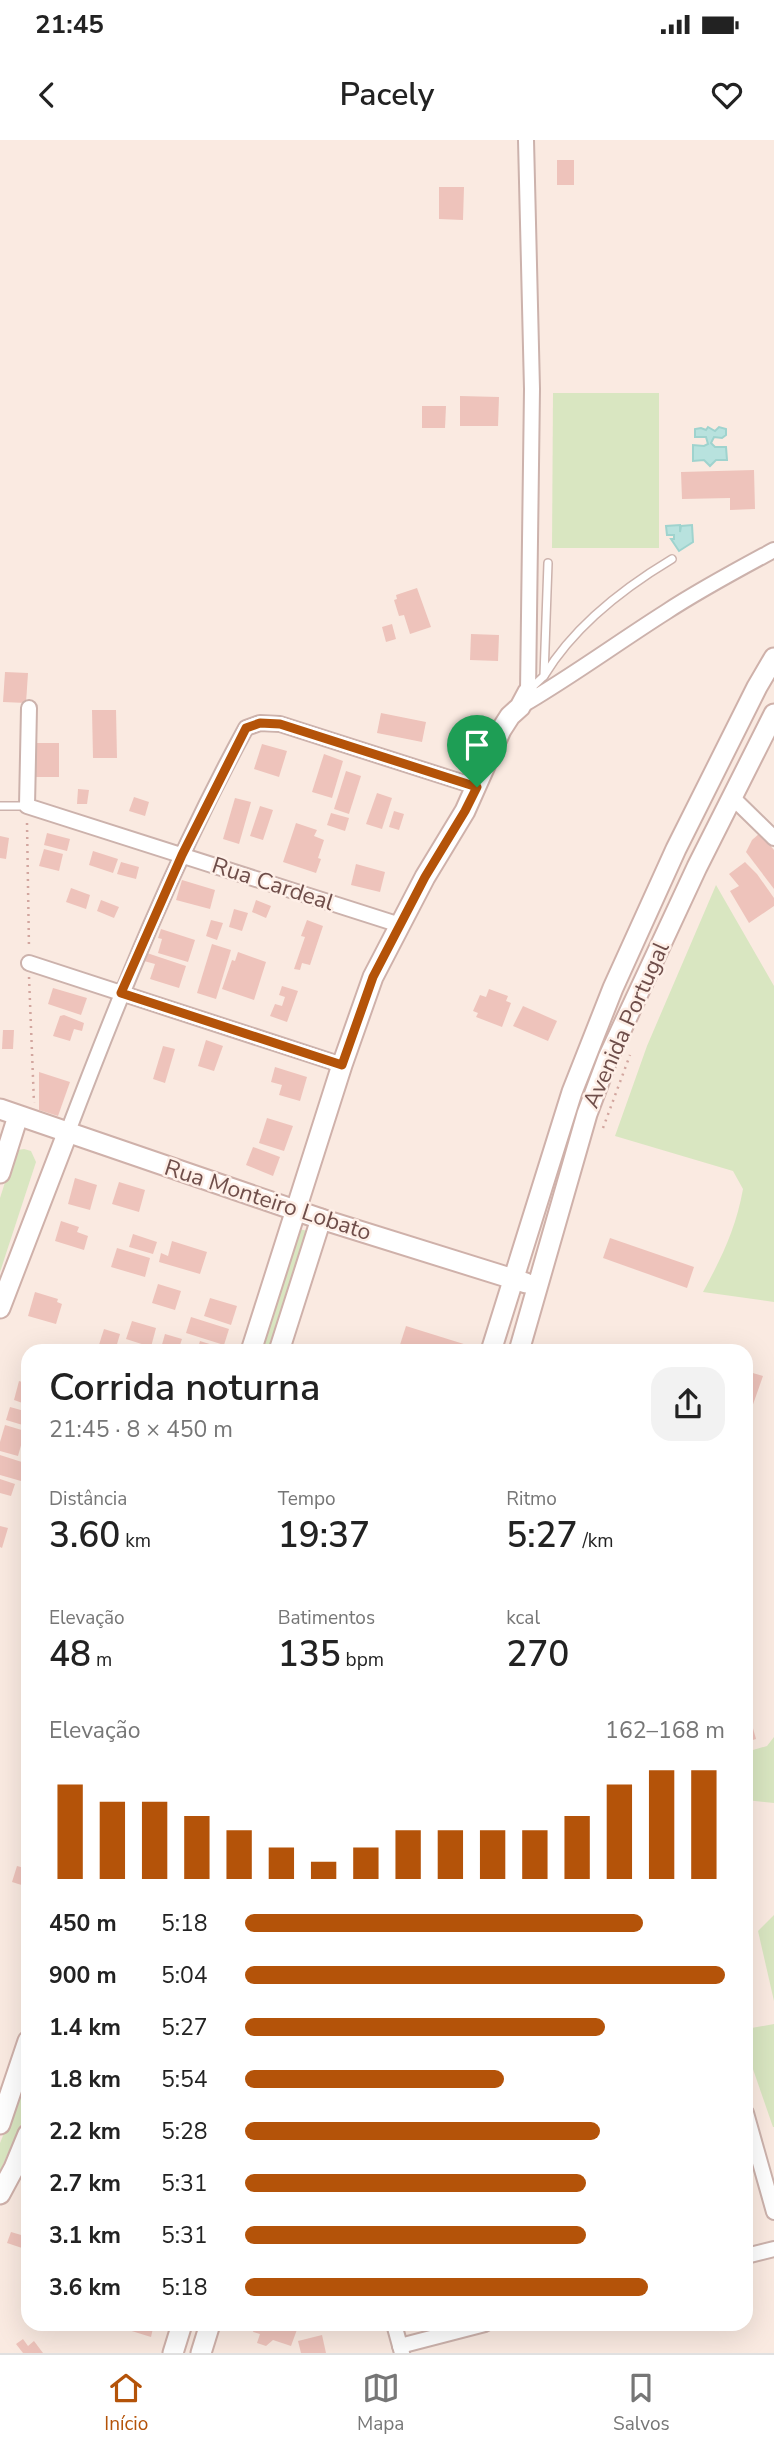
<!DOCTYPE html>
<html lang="pt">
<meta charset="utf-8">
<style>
body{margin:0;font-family:"Nunito Sans",sans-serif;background:#f2f2f2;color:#222;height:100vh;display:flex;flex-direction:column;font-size:26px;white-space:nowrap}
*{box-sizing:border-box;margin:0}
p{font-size:23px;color:#767676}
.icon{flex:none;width:38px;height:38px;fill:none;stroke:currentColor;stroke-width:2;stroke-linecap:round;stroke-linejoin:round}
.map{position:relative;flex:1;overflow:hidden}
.sheet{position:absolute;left:21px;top:1204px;width:732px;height:987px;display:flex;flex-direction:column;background:#fff;border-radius:21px;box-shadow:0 7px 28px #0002}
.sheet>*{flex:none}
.pin{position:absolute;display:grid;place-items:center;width:60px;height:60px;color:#fff;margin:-72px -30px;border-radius:50% 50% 50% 0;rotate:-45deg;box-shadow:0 0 7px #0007}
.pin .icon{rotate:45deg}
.round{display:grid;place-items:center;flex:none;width:74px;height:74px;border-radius:21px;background:#f2f2f2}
.head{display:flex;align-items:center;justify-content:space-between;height:119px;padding:0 28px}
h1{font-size:38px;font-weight:600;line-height:52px}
.stats{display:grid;grid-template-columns:repeat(3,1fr);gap:10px;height:119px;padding:7px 28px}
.stats div{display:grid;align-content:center}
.stats b{font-size:35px;font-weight:600}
.stats small{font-size:19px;font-weight:400}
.stats p{font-size:19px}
.chart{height:196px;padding:14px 28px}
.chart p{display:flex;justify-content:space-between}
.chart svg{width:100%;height:126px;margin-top:7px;stroke:#b45309;stroke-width:6}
ul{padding:0 28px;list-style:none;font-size:23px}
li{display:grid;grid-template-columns:112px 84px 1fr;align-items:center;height:52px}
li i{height:18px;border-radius:9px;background:#b45309}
.status{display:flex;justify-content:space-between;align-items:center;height:49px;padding:0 35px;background:#fff;direction:ltr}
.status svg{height:19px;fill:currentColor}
header{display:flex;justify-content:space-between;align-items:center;height:91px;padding:0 28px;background:#fff;font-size:32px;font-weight:600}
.tabs{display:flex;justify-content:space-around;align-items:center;height:98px;border-top:2px solid #e0e0e0;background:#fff;font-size:19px;color:#767676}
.tabs a{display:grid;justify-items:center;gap:4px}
.tabs .current{color:#b45309}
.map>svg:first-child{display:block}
.green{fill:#d9e6c1}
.water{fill:#b8e2de;stroke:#9fd3ce;stroke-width:2}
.building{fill:#eec3bb}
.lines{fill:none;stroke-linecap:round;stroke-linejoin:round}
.lane-casing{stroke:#ccb2ac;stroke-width:10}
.street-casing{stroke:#ccb2ac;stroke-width:18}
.secondary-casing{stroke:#cfb1aa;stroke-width:23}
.path{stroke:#d2a69f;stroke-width:2.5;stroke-dasharray:2 5;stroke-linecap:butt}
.lane{stroke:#fff;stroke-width:7}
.street{stroke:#fff;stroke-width:14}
.secondary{stroke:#fff;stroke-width:19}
.route-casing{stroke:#fff;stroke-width:14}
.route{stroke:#b45309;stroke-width:9}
.labels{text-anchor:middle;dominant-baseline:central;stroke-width:5;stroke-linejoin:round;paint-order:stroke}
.street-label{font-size:23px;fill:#6f4e4a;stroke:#feefe7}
</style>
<div class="status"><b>21:45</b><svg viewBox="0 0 49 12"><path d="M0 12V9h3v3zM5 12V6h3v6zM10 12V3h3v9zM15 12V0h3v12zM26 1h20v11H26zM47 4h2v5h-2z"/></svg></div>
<header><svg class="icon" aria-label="back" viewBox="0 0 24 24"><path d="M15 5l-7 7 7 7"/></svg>Pacely<svg class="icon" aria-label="heart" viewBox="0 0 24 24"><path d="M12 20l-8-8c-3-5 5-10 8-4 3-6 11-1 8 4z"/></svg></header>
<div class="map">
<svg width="774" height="2213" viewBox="0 0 774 2213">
<rect width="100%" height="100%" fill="#faeae1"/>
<g class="green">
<path d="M553 253H659V408H552Z"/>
<path d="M716 745 774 846V1162L703 1152C722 1117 736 1088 743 1049L733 1031 615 996 647 906Z"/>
<path d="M24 1009 31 1011 36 1022 0 1132V1058L14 1014 18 1010Z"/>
<path d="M296 1088 311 1092 273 1211H257Z"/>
<path d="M774 1597V1663L746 1660V1612L767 1606Z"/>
<path d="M774 1775V1861L758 1791Z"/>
<path d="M774 1884V1987H773L746 1909V1889Z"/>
<path d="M28 1935V1969L0 2031V2003Z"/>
</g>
<g class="water">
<path d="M708 287 715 291 719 287 726 289V295L722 298 714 297 711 303 715 307H726L727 320H716L710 326 704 320 693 321V305L704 306 708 304 706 297H695V289L701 288 706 290Z"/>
<path d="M680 385V392L681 386 692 385 693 402 679 411 671 399H674V395H667L666 386Z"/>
</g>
<g class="building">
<rect x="557" y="20" width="17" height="25"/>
<path d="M439 47H464L463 80 439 79Z"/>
<path d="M460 256 499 257 498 286H460Z"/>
<path d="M422 266H446L445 288H422Z"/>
<path d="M754 330 755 369 730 370V358L682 359 681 332Z"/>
<path d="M417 448 431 487 410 494 404 475 399 476 394 460 397 459 396 455Z"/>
<path d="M392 484 396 499 386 502 382 487Z"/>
<path d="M471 494 499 495 498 521 470 520Z"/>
<path d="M5 532 28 533 26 563 3 562Z"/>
<path d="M92 570H116L117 618H93Z"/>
<path d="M381 573 426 582 422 602 377 593Z"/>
<path d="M35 603H59V637H36Z"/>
<path d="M262 604 287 611 279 637 254 629Z"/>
<path d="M324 614 343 621 332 658 312 652Z"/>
<path d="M346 631 361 636 349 674 334 669Z"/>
<path d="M78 649 89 650 87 664H77Z"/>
<path d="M377 653 392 658 382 689 366 684Z"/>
<path d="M134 657 149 662 145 676 129 671Z"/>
<path d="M235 658 251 662 239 704 223 699Z"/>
<path d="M260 666 273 670 263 700 250 696Z"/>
<path d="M394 671 404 674 399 690 389 687Z"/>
<path d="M331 673 349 678 345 691 327 685Z"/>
<path d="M296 683 317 690 314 696 324 700 318 718 321 719 316 733 283 722Z"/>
<path d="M47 693 70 699 67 711 44 705Z"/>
<path d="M760 693 774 710V749L746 712 752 700Z"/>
<path d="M0 696 9 698 6 719 0 718Z"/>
<path d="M44 709 63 714 59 731 39 726Z"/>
<path d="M93 711 118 719 113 733 89 725Z"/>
<path d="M121 722 139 727 136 739 117 734Z"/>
<path d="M745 722 757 734 774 758V766L749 783 730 751 739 746 729 734Z"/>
<path d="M356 724 385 732 380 752 351 745Z"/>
<path d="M182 740 215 750 210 769 176 760Z"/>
<path d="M71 748 90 755 86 769 66 762Z"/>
<path d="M101 760 119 767 114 778 97 771Z"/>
<path d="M256 760 271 766 266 778 252 772Z"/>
<path d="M234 769 248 773 242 791 229 787Z"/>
<path d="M211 780 223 783 217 800 206 796Z"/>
<path d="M307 780 323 786 310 825 302 823 300 830 294 829 305 797 301 796Z"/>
<path d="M161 789 195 800 188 822 158 813 162 799 158 798Z"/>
<path d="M212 804 231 810 216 859 197 853Z"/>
<path d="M238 812 266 822 254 860 222 849 232 820 235 821Z"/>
<path d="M147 813 186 826 179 848 150 839 155 824 144 821Z"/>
<path d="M282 846 298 851 287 882 270 876 275 864 282 866 285 857 279 855Z"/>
<path d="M53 848 87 858 81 875 48 864Z"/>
<path d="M489 849 508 856 506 861 511 863 502 887 476 877 478 873 473 871 480 855 486 857Z"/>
<path d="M523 866 557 881 548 901 513 886Z"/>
<path d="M64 875 84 883 82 891 74 889 70 901 53 896 60 876Z"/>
<path d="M3 890H14L13 909H2Z"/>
<path d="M206 900 223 906 214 931 198 926Z"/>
<path d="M163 906 175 909 165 943 153 939Z"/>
<path d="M275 927 307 937 300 961 279 955 282 945 271 942Z"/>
<path d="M39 932 70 942 58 976 39 970Z"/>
<path d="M267 978 293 986 284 1011 259 1003Z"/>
<path d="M253 1007 280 1017 273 1036 246 1025Z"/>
<path d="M75 1038 97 1045 90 1070 68 1064Z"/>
<path d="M119 1042 145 1050 139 1072 112 1064Z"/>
<path d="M61 1081 79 1087 77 1092 88 1096 84 1110 55 1101Z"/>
<path d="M133 1094 157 1102 153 1114 129 1107Z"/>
<path d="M610 1098 694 1127 687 1148 603 1118Z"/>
<path d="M172 1101 207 1112 200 1134 159 1122 161 1113 168 1116Z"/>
<path d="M117 1108 150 1118 145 1137 111 1127Z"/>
<path d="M158 1144 181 1151 175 1170 152 1163Z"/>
<path d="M35 1152 58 1159 57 1162 62 1164 56 1184 28 1176Z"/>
<path d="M210 1158 237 1166 231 1185 204 1176Z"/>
<path d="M191 1177 229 1189 224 1205 186 1193Z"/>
<path d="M132 1181 156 1188 151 1207 126 1199Z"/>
<path d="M406 1186 483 1210V1211H398Z"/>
<path d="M104 1189 120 1194 115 1211H97Z"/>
<path d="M165 1194 182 1199 178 1211 161 1208Z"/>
<path d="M200 1201 222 1208V1211H197Z"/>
<path d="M746 1231 763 1236 750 1273 746 1272Z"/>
<path d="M19 1241 28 1244V1265L14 1260Z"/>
<path d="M10 1267 28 1272 26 1286 6 1280Z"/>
<path d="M5 1285 25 1291 18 1316 0 1311V1302Z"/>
<path d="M0 1315 28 1324V1343L0 1335Z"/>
<path d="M0 1339 15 1344 11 1356 0 1353Z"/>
<path d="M0 1386 8 1388 2 1408 0 1407Z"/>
<path d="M749 1574 756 1599 746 1602V1575Z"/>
<path d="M17 1726 28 1729V1747L12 1742Z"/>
<path d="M28 2064V2085L21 2082Z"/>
<path d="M11 2092 28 2097V2110L7 2103Z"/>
<path d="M109 2184H154L151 2197Z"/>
<path d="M256 2184H299L291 2206 273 2200 266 2206 257 2203 260 2194 253 2192Z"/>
<path d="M322 2195 326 2213H301L298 2201Z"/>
<path d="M23 2199 28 2206 34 2201 43 2213H23L16 2204Z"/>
</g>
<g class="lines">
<defs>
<g id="lane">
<path d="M544 536C574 486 622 449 672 419"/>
<path d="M528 551 544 536 548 423"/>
<path d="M0 666H26"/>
</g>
<g id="street">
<path d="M526 0 532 249 528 552"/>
<path d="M521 566C571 537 617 503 666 472 701 449 737 430 774 410"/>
<path d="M29 568 27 666 400 785"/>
<path d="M732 657 774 698"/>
<path d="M29 823 342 925"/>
<path d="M67 994C120 855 175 718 246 588L260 583 280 584 477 647"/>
<path d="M746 1973 774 2072"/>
<path d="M746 2116 774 2109"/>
<path d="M394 2184 402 2213"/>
<path d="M400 2206 485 2184"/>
</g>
<g id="secondary">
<path d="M0 969 321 1079 526 1143"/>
<path d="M0 1033 18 976"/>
<path d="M0 1168 67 994"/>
<path d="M251 1211 342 925 373 837 425 737 465 671 501 590 510 576 520 567 528 552"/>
<path d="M279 1211 321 1079"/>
<path d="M491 1211 572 952 613 848 676 709 757 547 774 518"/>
<path d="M519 1211 587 974 608 918 697 727 774 574"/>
<path d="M0 1984 28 1901"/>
<path d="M0 2054 14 2028 28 1994"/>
<path d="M173 2213 182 2184"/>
<path d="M201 2213 210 2184"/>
</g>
</defs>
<use href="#lane" class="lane-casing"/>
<use href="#street" class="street-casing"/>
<use href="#secondary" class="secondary-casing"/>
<g class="path">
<path d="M27 683 29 809"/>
<path d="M29 837 34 963"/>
<path d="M603 988 630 915"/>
</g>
<use href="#lane" class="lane"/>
<use href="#street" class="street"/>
<use href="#secondary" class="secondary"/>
</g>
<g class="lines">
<defs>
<path id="route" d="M260 583 280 584 477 647 465 671 425 737 373 837 342 925 121 853 182 715 246 588Z"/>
</defs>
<use href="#route" class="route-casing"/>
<use href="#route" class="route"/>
</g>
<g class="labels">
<g class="street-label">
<text transform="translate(273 744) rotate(18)">Rua Cardeal</text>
<text transform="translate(626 885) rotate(-66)">Avenida Portugal</text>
<text transform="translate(268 1060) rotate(18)">Rua Monteiro Lobato</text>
</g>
</g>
</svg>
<div class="pin" style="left:477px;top:647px;background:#1e9e55"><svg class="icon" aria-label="arrive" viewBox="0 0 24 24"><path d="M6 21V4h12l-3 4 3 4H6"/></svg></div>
<section class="sheet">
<div class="head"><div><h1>Corrida noturna</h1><p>21:45 · 8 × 450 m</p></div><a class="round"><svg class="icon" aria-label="share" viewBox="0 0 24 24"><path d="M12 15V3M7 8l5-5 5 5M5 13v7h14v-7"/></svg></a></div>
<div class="stats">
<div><p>Distância</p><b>3.60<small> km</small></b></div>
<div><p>Tempo</p><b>19:37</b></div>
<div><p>Ritmo</p><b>5:27<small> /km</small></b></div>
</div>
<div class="stats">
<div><p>Elevação</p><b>48<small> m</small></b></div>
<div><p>Batimentos</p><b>135<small> bpm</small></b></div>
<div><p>kcal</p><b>270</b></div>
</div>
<div class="chart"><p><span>Elevação</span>162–168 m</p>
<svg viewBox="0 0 160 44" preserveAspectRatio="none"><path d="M5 44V11M15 44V17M25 44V17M35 44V22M45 44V27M55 44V33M65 44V38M75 44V33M85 44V27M95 44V27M105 44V27M115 44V27M125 44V22M135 44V11M145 44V6M155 44V6"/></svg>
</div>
<ul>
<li><b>450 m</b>5:18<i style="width:83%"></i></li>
<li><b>900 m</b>5:04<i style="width:100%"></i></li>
<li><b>1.4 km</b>5:27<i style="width:75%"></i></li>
<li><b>1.8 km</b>5:54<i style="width:54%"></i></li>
<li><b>2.2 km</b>5:28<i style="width:74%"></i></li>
<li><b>2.7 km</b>5:31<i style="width:71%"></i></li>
<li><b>3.1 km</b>5:31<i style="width:71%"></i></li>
<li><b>3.6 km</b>5:18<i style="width:84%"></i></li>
</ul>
</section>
</div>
<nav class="tabs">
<a class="current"><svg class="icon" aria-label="home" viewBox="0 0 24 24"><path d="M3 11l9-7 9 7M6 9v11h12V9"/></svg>Início</a>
<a><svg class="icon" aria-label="map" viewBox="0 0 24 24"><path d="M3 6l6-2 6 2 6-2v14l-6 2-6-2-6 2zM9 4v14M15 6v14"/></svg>Mapa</a>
<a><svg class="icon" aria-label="saved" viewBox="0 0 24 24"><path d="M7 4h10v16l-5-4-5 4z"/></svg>Salvos</a>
</nav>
